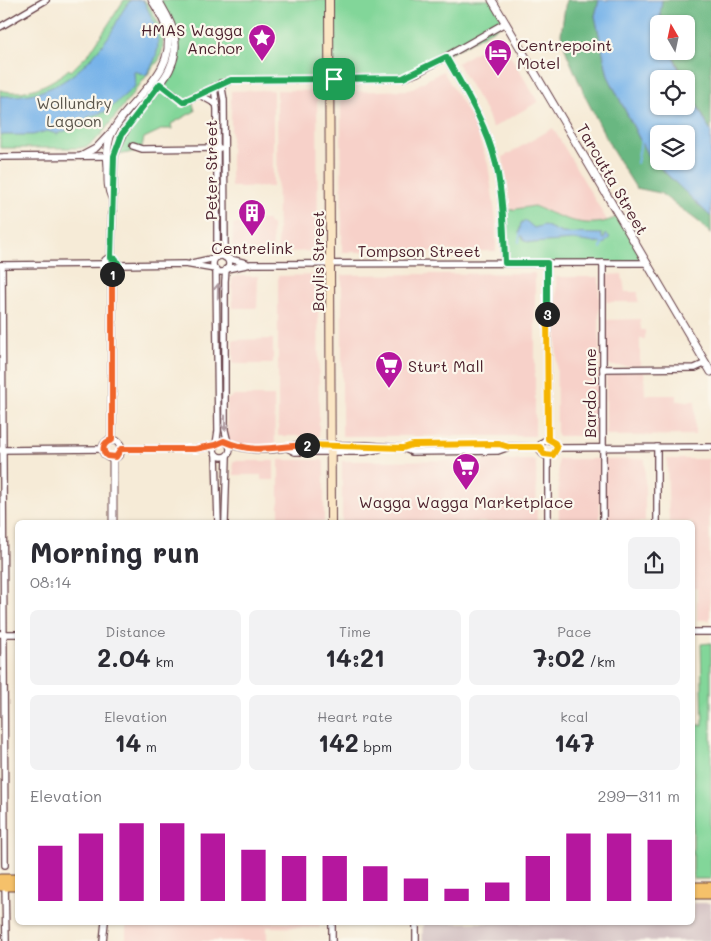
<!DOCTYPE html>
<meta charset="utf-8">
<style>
body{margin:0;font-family:Mali,sans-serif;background:#f2f2f3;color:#2b2b33;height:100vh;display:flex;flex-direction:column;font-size:19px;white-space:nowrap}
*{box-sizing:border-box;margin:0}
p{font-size:16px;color:#7c7c81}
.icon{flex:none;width:28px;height:28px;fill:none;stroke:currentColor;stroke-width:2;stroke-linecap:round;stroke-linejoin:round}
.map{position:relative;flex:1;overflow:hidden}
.sheet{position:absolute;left:15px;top:520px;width:680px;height:405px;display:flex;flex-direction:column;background:#fff;border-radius:8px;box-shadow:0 1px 4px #0004}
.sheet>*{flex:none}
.needle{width:32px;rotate:351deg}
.fabs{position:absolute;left:650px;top:15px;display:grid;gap:10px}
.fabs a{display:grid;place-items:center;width:45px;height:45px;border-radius:8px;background:#fff;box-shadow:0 1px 4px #0004;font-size:25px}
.pin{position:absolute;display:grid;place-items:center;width:42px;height:42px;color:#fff;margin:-21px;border-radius:10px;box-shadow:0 2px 8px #0006}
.km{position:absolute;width:25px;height:25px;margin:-12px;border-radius:50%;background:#222;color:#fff;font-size:14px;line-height:25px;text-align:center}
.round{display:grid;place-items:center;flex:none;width:52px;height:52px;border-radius:8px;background:#f2f2f3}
.overview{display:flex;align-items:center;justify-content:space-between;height:85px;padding:0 15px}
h1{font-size:28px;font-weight:800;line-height:38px}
.stats{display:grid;grid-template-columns:repeat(3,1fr);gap:8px;height:85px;padding:5px 15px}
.stats div{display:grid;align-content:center;border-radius:8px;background:#f2f2f3;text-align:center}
.stats b{font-size:25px;font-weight:800}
.stats small{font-size:14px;font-weight:400}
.stats p{font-size:14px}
.chart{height:140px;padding:10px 15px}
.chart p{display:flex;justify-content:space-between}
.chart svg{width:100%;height:90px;margin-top:5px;stroke:#b5179e;stroke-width:6}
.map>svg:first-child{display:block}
.built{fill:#f7d1c9}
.industrial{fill:#d2bfc1}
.green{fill:#82d699;stroke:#667a62}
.forest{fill:#69b781;stroke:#5a6b56}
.water{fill:#77b3e9;stroke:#60698a;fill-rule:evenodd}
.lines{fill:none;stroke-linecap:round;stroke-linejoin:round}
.stream{stroke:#77b3e9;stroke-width:2}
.minor-casing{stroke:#643e45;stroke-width:8}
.tertiary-casing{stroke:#643e45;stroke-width:9}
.secondary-casing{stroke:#643e45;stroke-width:10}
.trunk-casing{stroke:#643e45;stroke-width:11}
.minor{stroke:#fff;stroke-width:5.5}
.tertiary{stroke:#fff;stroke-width:7}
.secondary{stroke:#fbe6c4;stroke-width:8}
.trunk{stroke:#f5c16b;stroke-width:9}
.oneway{stroke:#ae9aa0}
.split-1-casing{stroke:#fff;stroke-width:10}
.split-2-casing{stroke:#fff;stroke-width:10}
.split-3-casing{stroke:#fff;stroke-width:10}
.split-4-casing{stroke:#fff;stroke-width:10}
.split-1{stroke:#22a559;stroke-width:6}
.split-2{stroke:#f0652b;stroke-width:6}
.split-3{stroke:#f5b400;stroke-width:6}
.split-4{stroke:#22a559;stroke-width:6}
.labels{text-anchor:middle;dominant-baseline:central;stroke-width:4.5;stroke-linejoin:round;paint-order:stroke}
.poi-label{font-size:16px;fill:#4a1f2b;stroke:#fbf7ec;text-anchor:start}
.park-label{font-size:16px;fill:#5b564c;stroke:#fbf7ec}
.street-label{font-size:16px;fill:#4a1f2b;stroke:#fbf7ec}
</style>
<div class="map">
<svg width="711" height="941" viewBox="0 0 711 941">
<rect width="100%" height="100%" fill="#fbf7ec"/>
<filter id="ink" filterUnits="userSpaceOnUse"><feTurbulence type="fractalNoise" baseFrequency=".02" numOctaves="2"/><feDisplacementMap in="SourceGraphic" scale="10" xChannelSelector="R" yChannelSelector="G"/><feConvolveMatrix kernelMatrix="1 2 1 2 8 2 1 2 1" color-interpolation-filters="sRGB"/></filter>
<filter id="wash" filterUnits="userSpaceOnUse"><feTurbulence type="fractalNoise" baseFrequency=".0096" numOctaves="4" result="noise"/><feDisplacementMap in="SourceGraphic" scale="20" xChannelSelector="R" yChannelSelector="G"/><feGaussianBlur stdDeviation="1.12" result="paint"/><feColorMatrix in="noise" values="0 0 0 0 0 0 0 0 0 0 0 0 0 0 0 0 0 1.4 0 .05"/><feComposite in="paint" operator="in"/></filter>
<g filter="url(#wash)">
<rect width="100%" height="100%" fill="#f6ebd7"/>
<g class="built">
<path d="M500 38 538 102 492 128 488 115 457 63Z"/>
<path d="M443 71 473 122 488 164 496 219V251L342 252 341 92 409 90Z"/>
<path d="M273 90V187H231V91Z"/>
<path d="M277 90 317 91 318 251 278 252Z"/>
<path d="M553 128 608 222 578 224 534 206 511 210 503 157Z"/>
<path d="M259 220H268V224H272L273 252H232L233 224 259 223Z"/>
<path d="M535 273V436H342V275Z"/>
<path d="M622 274 625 292H638V302H606V275Z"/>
<path d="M318 275 319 436H278V276Z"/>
<path d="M235 276H258L257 308H233L232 279Z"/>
<path d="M556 277H599L600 436H557Z"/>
<path d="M640 319 641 330H645V339H640V366H612L606 361V320Z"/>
<path d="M273 339V364H233V340Z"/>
<path d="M611 370 644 371 645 395H677V401H695V435L610 436 606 434V372Z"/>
<path d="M233 396H274L275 443 247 447 229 442 227 435V400Z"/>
<path d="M558 459H600V522H559Z"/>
<path d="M645 459V522H604V460Z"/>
<path d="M667 459H709L710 620H697V588H692V522H669Z"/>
<path d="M279 460H322L324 462V522H279Z"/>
<path d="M536 460 537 522H342V461Z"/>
<path d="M233 461H274V480H261V475H234Z"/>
<path d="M126 923 320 922V923L319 928 267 927V941H126Z"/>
</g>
<path class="industrial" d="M693 903H711V941H422L423 923 692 922Z"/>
<g class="green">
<path d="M124 0H144L148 4C159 24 169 37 159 60L100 136 88 146 80 148H0V90C25 97 50 85 69 69L71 71 91 51Z"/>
<path d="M158 0H492L505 23 410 76 236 80 192 100 195 111 171 124 172 129H163L144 138 141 150 115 156 119 142 161 85 175 52Z"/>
<path d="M534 206C562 218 589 232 619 216L646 263H505L504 211Z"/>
<path d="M711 643V879H693V725H703L701 644Z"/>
</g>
<g class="forest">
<path d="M566 0H599L595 16 608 76 648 156 711 217V234L699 222 660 193 636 188 614 153 586 98 567 54 561 34Z"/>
<path d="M662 0H711V132L671 51H686V24H663L660 14Z"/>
</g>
<g class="water">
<path d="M131 0H143C158 29 166 47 146 75L134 71 135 86 107 111 88 117 80 125 57 134 47 131 33 135H0V96C50 98 80 76 109 36 117 24 121 10 131 0Z"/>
<path d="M599 0H662L660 14 663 24H659V51H671L683 79H659V106H686V85L711 132V217L648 156 608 76 595 16ZM659 134H686V161H659Z"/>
<path d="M526 221 534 228 544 225 562 233 602 234V238L604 239 606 234 610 237 604 244 573 240 533 243 525 241 519 233 521 223Z"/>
</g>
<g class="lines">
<g class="stream">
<path d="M637 163 641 141"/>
<path d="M519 242 520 234"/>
<path d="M601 248 602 243"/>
</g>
</g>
</g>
<g filter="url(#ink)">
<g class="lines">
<defs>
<g id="minor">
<path d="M0 27 46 0"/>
<path d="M446 57C465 91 487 126 496 164 503 197 504 230 505 263"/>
<path d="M221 83 224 100 225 257"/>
<path d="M160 84 183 102 231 80 403 78 417 73 505 23"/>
<path d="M214 87 217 109V257"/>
<path d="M200 95 216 104"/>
<path d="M133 146 142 149 220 148"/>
<path d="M81 156 96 148 111 132"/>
<path d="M0 157 110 156"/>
<circle cx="221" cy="264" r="8"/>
<path d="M226 258 246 263"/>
<path d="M192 263 215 258"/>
<path d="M547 263 548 439"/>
<path d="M0 265 104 264"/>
<path d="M2 265 5 865"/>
<path d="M119 265 185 264 215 269"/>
<path d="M226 269 225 281V430L228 443"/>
<path d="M227 269 251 264 647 263"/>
<path d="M603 369 695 368 706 363"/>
<circle cx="548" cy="448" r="8"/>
<circle cx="222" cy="449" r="8"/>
<path d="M216 444 218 431 216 270"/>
<path d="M229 444C247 451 277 452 295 445H366L403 448 412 452 498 451 509 447"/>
<path d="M657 447V522"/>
<path d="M287 448 295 452H365L379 449"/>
<path d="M403 448 412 445 540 447"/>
<path d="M557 448 711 447"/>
<path d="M121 449H195L215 445"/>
<path d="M0 450 103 449"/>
<path d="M216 456 218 522"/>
<path d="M225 522 227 457"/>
<path d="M548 522V456"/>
<path d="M603 522V263"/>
<path d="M692 632H711"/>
<path d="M0 634H18"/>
<path d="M5 883 6 941"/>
<path d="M103 941 105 922"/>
<path d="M332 941V922"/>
<path d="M416 941V922"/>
</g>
<g id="tertiary">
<path d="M492 0 711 372"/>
<path d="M112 198C107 188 108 178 108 168 107 157 107 147 110 137 125 101 178 75 167 31 165 20 158 10 152 0"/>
<circle cx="111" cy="265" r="7"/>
<path d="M111 258 114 156C119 142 124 130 133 118 151 92 182 70 174 35 172 22 164 11 158 0"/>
<path d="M112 272V440"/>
<circle cx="112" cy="449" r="9"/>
<path d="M113 458V522"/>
</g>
<path id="secondary" d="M329 0 331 522"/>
<g id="trunk">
<path d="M0 879H18"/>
<path d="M0 886H18"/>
<path d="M692 887H711"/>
<path d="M692 894H711"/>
</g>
</defs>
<use href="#minor" class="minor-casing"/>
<use href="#tertiary" class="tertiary-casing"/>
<use href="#secondary" class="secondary-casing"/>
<use href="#trunk" class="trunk-casing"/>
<use href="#minor" class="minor"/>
<use href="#tertiary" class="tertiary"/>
<use href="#secondary" class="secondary"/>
<use href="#trunk" class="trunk"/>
</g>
<defs><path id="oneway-shaft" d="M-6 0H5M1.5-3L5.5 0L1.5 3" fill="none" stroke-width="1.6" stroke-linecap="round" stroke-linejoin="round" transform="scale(1.25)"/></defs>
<g class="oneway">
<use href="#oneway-shaft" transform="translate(218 291) rotate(-89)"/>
<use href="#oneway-shaft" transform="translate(225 423) rotate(90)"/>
</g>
</g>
<g class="lines" filter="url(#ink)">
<defs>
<path id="split-1" d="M112 274 119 265 116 259 111 258 114 156 122 134 160 84 183 102 231 80 334 79"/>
<path id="split-2" d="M112 274V440C103 442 101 450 107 456L116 457 121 449H195L215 445 224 441C256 455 275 446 307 445"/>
<path id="split-3" d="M307 445 403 448 412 445 499 444 509 447H540L544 454 553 455 557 448 555 443 548 439 547 314"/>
<path id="split-4" d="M334 79 403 78 446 57C465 90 487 126 496 164 503 197 504 230 505 263H547V314"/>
</defs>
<use href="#split-1" class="split-1-casing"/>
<use href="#split-2" class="split-2-casing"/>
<use href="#split-3" class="split-3-casing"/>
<use href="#split-4" class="split-4-casing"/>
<use href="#split-1" class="split-1"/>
<use href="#split-2" class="split-2"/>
<use href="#split-3" class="split-3"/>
<use href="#split-4" class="split-4"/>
</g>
<defs>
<symbol id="sight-pin" viewBox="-11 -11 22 30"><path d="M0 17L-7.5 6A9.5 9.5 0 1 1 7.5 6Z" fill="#b5179e" stroke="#fbf7ec"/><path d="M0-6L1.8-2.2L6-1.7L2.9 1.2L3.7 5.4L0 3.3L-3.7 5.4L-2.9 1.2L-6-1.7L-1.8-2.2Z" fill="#fff"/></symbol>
<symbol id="hotel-pin" viewBox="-11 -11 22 30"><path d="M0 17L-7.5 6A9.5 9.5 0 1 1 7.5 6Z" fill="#b5179e" stroke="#fbf7ec"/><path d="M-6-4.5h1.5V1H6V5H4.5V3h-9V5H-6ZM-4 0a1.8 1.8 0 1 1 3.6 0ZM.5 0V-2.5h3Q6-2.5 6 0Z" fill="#fff"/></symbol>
<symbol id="building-pin" viewBox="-11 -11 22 30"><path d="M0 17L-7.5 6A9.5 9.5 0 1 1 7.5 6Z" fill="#b5179e" stroke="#fbf7ec"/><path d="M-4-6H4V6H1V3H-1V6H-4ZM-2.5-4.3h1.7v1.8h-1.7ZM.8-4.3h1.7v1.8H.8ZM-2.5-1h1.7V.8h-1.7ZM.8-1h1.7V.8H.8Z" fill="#fff"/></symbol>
<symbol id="supermarket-pin" viewBox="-11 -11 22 30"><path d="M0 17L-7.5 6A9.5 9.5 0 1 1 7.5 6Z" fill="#b5179e" stroke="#fbf7ec"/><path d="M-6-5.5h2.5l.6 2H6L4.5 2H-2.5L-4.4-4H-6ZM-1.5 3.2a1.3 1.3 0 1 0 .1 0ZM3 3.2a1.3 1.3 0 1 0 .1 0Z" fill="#fff"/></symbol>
</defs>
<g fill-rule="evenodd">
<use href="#sight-pin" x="246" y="22" width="32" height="43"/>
<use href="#hotel-pin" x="482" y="37" width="32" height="43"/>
<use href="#building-pin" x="236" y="197" width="32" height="43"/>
<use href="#supermarket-pin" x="373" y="349" width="32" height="43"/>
<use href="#supermarket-pin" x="450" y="451" width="32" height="43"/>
</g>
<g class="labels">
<g class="poi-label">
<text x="243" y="29" text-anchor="end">HMAS Wagga<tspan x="243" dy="18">Anchor</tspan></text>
<text x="517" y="44">Centrepoint<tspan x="517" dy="18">Motel</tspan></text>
<text x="252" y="247" text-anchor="middle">Centrelink</text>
<text x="408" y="365">Sturt Mall</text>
<text x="466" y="501" text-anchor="middle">Wagga Wagga Marketplace</text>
</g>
<g class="park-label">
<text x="74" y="102">Wollundry<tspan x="74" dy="18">Lagoon</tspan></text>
</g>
<g class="street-label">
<text transform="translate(210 170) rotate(-90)">Peter Street</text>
<text transform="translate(613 179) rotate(60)">Tarcutta Street</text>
<text x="419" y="250">Tompson Street</text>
<text transform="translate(317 261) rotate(-90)">Baylis Street</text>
<text transform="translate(589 393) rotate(-90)">Bardo Lane</text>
</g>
</g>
</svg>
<div class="fabs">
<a><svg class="needle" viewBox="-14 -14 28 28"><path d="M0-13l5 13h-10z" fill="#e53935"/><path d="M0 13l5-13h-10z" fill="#7c7c81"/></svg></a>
<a><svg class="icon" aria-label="locate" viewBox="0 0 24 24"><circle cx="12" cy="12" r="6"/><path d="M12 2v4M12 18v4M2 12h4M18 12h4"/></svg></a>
<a><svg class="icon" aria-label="layers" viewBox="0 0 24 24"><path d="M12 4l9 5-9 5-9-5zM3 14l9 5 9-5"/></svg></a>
</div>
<div class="pin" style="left:334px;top:79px;background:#1e9e55"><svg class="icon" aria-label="arrive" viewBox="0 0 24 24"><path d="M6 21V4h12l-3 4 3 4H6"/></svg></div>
<b class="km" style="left:112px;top:274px">1</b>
<b class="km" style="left:307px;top:445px">2</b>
<b class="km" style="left:547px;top:314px">3</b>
<section class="sheet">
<div class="overview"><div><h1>Morning run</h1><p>08:14</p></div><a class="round"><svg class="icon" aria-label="share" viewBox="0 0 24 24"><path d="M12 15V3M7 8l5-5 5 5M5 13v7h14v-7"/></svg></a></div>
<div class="stats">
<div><p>Distance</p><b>2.04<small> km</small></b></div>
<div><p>Time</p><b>14:21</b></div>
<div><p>Pace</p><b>7:02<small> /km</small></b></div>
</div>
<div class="stats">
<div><p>Elevation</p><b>14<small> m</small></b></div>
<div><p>Heart rate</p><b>142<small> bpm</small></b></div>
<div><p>kcal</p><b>147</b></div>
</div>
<div class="chart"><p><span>Elevation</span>299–311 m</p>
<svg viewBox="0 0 160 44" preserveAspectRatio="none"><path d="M5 44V17M15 44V11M25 44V6M35 44V6M45 44V11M55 44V19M65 44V22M75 44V22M85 44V27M95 44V33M105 44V38M115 44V35M125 44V22M135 44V11M145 44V11M155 44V14"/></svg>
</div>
</section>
</div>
